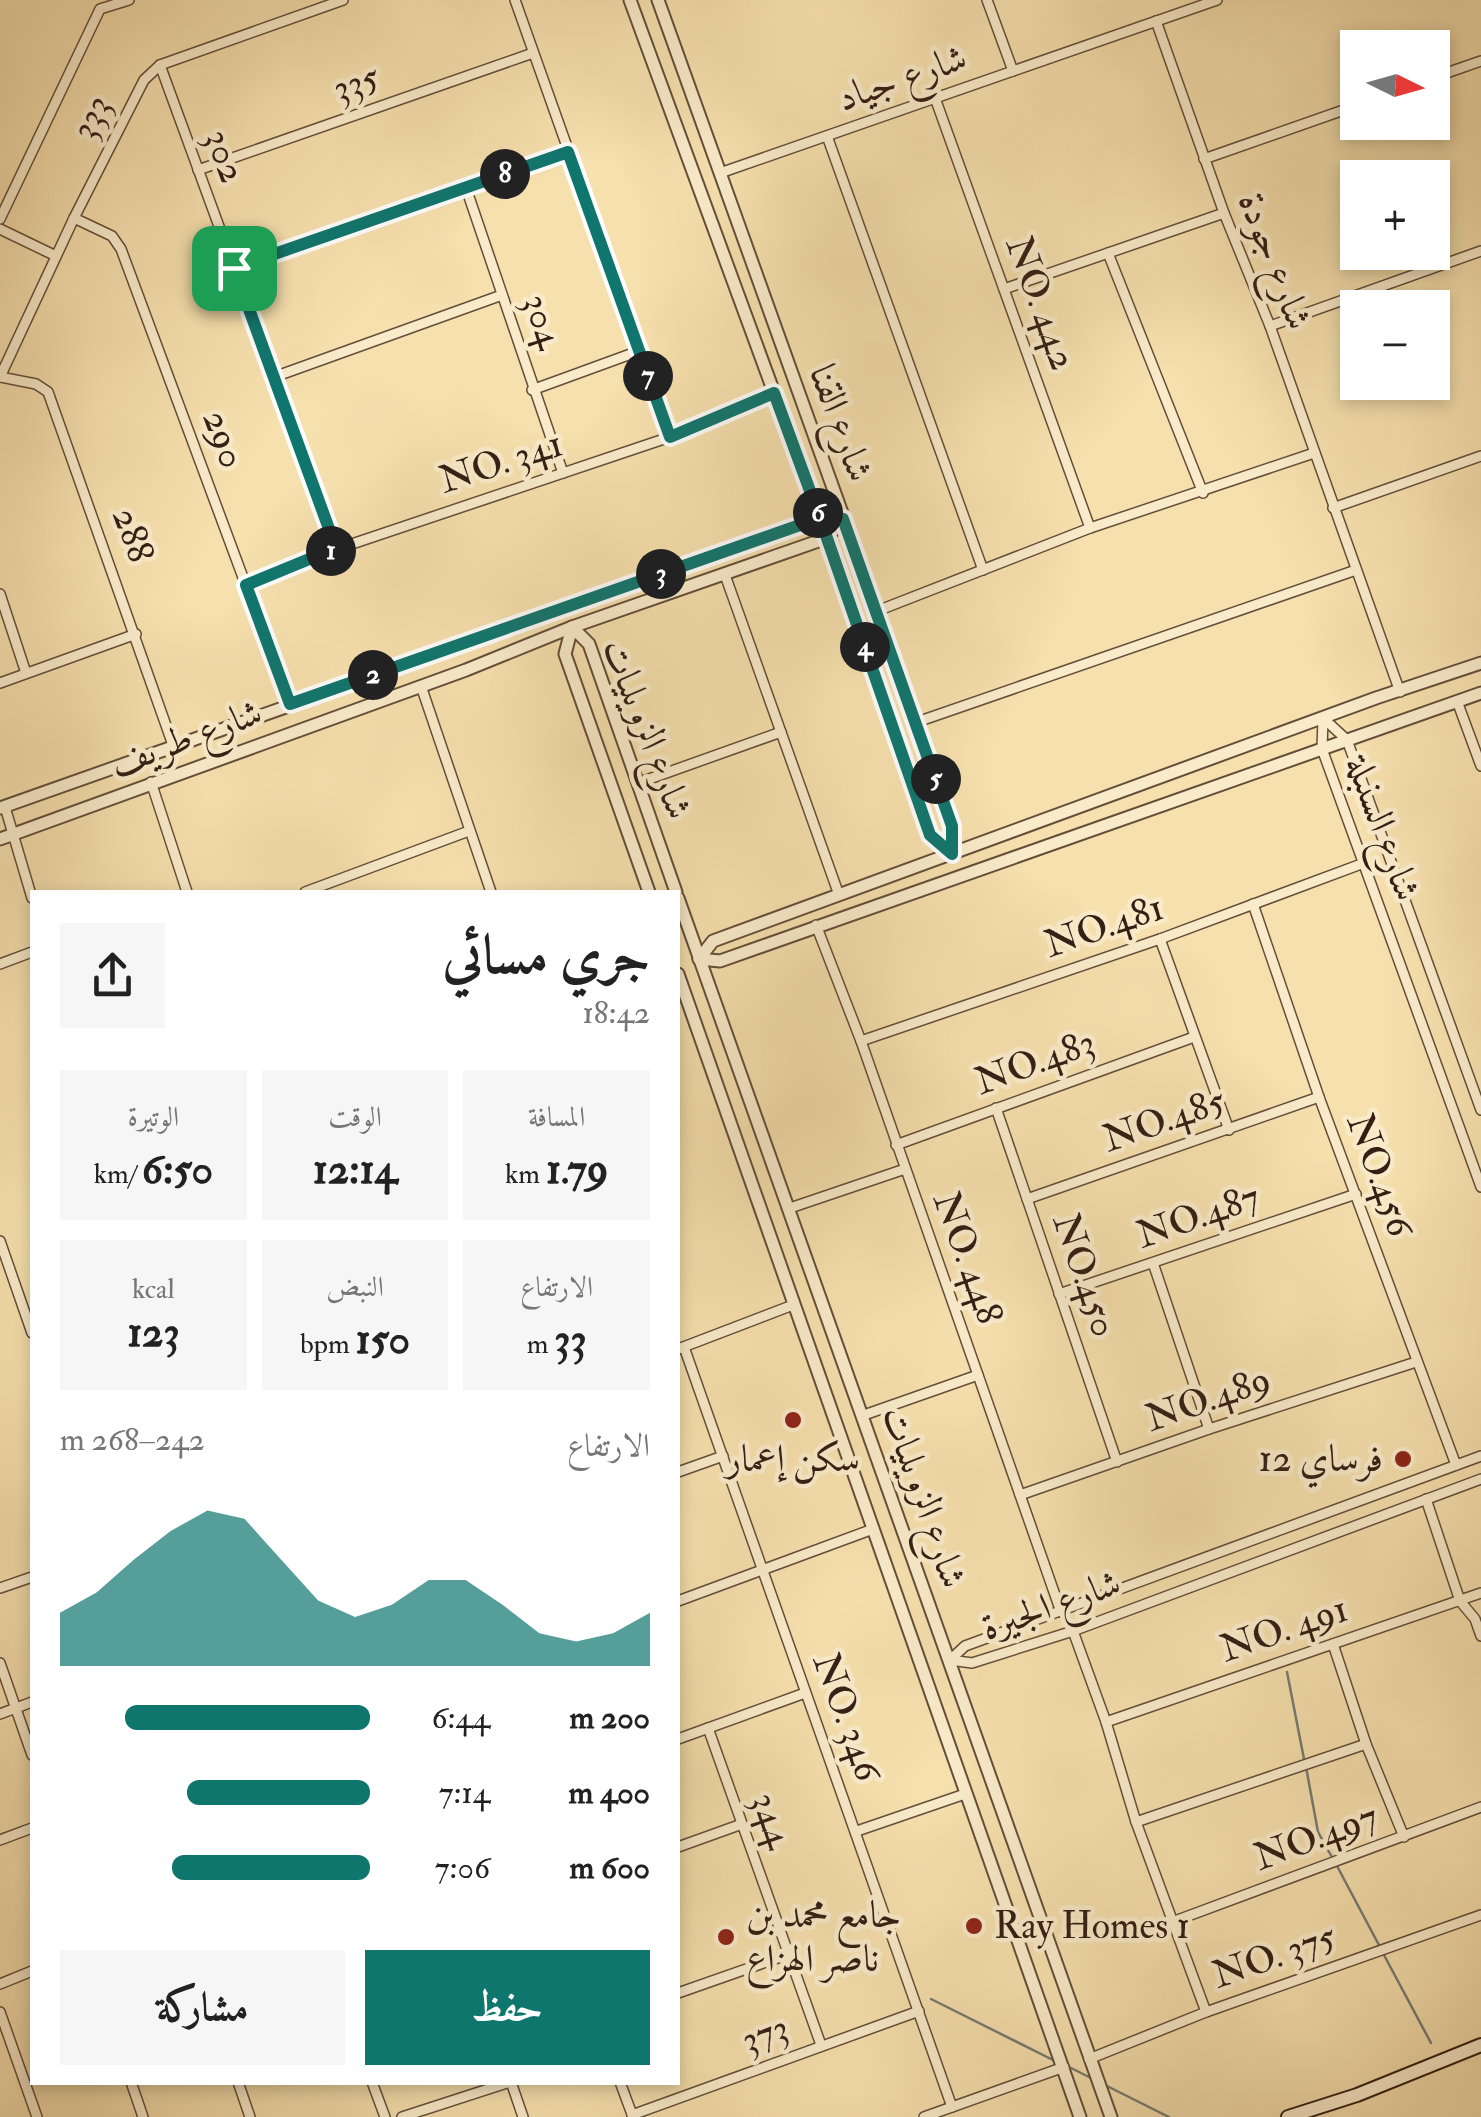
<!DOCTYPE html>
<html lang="ar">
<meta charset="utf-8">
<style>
body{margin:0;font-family:"IM FELL Double Pica",Amiri,serif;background:#f6f6f6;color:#222;direction:rtl;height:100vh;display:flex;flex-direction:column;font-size:38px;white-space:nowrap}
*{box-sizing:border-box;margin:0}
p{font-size:32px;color:#767676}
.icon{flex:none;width:55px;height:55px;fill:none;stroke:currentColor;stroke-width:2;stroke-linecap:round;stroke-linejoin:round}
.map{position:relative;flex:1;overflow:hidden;direction:ltr}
.drawer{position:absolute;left:30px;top:890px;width:650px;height:1195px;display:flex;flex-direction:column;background:#fff;border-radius:0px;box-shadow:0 5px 15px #0003;direction:rtl}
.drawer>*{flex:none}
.needle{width:65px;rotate:95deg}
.fabs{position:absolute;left:1340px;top:30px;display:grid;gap:20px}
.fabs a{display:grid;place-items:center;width:110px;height:110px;border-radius:0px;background:#fff;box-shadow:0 5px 15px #0003;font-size:50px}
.pin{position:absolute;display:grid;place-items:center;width:85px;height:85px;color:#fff;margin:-42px;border-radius:20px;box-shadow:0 5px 15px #0006}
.km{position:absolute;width:50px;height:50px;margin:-25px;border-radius:50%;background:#222;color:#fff;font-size:28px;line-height:50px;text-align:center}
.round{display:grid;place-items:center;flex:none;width:105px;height:105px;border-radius:0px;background:#f6f6f6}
.summary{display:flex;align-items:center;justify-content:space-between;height:170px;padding:0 30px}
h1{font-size:55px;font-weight:700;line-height:75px}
.metrics{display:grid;grid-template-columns:repeat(3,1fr);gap:15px;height:170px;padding:10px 30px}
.metrics div{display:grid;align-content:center;border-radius:0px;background:#f6f6f6;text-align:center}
.metrics b{font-size:42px;font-weight:700}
.metrics small{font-size:28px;font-weight:400}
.metrics p{font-size:28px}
.chart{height:280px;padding:20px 30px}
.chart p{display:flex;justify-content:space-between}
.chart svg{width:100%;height:180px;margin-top:10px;fill:#0f766e;opacity:.7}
.action{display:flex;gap:20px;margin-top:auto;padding:20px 30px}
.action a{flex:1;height:115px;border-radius:0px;background:#0f766e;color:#fff;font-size:40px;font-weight:700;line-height:115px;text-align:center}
.action a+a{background:#f6f6f6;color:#222}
ul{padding:0 30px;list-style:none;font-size:32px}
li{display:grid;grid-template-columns:160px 120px 1fr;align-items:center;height:75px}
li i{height:25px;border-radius:12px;background:#0f766e}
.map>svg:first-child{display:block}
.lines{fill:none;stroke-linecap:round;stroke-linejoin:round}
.stream{stroke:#767c75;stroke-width:2.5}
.minor-casing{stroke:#644e3a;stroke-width:12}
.tertiary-casing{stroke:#644e3a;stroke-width:15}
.secondary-casing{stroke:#341e14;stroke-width:16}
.minor{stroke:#f9ebca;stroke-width:9}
.tertiary{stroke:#f9ebca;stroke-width:11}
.secondary{stroke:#f9ebca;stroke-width:12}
.route-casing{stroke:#fff;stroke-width:20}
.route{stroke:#0f766e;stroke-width:12}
.poi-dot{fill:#8f2418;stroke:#f9ebca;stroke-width:4}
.labels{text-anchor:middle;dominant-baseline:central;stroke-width:9;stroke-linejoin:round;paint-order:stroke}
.street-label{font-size:38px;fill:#341e14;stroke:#f9ebca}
.poi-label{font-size:38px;fill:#341e14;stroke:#f9ebca;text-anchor:start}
</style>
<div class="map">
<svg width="1481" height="2117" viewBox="0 0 1481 2117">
<rect width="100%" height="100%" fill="#f6e0ae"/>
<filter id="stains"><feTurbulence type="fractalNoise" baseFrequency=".002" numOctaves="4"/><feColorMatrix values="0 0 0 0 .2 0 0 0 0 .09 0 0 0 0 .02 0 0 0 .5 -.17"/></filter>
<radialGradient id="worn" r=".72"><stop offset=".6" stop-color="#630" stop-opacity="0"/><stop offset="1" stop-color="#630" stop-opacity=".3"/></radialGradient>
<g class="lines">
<g class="stream">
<path d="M1287 1672 1304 1759"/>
<path d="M1306 1767 1318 1832 1333 1859"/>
<path d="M1337 1866 1380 1947"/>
<path d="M1384 1955 1431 2043"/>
<path d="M931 1999 1055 2061"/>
<path d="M1067 2066 1091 2078"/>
<path d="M1107 2086 1169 2117"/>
</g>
<defs>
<g id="minor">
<path d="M515 0 670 437"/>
<path d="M987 0 1013 71"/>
<path d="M1156 21 1224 213 1270 326 1400 692"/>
<path d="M160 65 337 549"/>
<path d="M1432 78 1481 61"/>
<path d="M935 98 1090 528"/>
<path d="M827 136 983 570"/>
<path d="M1204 159 1358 105"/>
<path d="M198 170 533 53"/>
<path d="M720 173 1217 0"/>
<path d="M466 188 563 473"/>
<path d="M74 218 112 236 121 249 290 704"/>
<path d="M0 219 100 9 129 0"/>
<path d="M0 229 56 256"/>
<path d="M1108 253 1203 493"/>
<path d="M234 268 567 152"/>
<path d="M1004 289 1224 213"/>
<path d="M1270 326 1481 251"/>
<path d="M0 377 74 218 144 80 160 65 343 0"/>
<path d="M0 377 36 384 48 392 174 748"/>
<path d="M274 377 502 295"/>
<path d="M532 390 639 351"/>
<path d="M1333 508 1481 456"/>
<path d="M725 575 839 895"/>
<path d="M246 585 337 549 670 437 775 393"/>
<path d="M0 594 26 673"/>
<path d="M877 611 1090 528 1314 453"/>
<path d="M0 683 136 634"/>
<path d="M421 686 491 892"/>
<path d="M1457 701 1481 766"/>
<path d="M1323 718 1322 749 1481 1187"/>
<path d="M1323 718 1347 740 1481 1110"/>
<path d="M917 722 1356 570"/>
<path d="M151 782 187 892"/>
<path d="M638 783 781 732"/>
<path d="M5 807 32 898"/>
<path d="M305 892 469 831"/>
<path d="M1253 904 1319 1097 1456 1465"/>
<path d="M816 925 861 1041 1061 1612"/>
<path d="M1160 939 1229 1130"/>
<path d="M0 964 32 952"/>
<path d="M861 1041 1160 939 1364 863"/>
<path d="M996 1108 1117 1462"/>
<path d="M896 1145 1194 1037"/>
<path d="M1027 1199 1319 1097"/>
<path d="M790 1208 905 1169"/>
<path d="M0 1241 32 1333"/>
<path d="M1153 1263 1209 1429"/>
<path d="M1059 1294 1356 1194"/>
<path d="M684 1347 952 2107"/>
<path d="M678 1349 793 1305"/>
<path d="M864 1415 978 1375"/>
<path d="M678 1472 723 1456"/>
<path d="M1020 1495 1209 1429 1416 1362"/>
<path d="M1426 1499 1460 1601 1475 1619 1481 1636"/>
<path d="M0 1588 32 1577"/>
<path d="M678 1601 873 1529"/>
<path d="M1073 1631 1106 1722 1136 1822 1206 2012"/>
<path d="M1333 1644 1366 1744 1404 1837"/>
<path d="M950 1660 965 1646 1481 1456"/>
<path d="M950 1660 972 1663 1073 1631 1481 1479"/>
<path d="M0 1663 32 1755"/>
<path d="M0 1714 32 1702"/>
<path d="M1106 1722 1481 1593"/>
<path d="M708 1728 821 2045"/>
<path d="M678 1739 805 1693"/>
<path d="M1136 1822 1366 1744"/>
<path d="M857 1831 965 1794"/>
<path d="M0 1840 32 1828"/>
<path d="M678 1847 742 1824"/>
<path d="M1172 1922 1481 1807"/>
<path d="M0 1984 32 1971"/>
<path d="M678 1993 789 1954"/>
<path d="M0 2012 37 2117"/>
<path d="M1089 2059 1206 2012 1481 1915"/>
<path d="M131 2082 143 2117"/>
<path d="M238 2082 250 2117"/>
<path d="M372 2082 385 2117"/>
<path d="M511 2082 523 2117"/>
<path d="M620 2082 633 2117"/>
<path d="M632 2115 919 2011"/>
<path d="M402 2117 510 2082"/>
<path d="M924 2117 1064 2067"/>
</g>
<g id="tertiary">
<path d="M630 0 820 518 930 835 951 854"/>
<path d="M658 0 917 722 951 826V854"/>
<path d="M572 627 589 644 676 892"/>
<path d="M572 627 565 654 649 892"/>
<path d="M0 808 820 518 843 519"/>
<path d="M0 839 466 670 572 627 827 538 843 519"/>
<path d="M678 898 1111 2117"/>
<path d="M699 959 713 941 1376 698 1481 663"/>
<path d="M699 959 720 961 1481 693"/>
<path d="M678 974 1080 2117"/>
</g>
<path id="secondary" d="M1288 2117 1357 2095 1481 2045"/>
</defs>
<use href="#minor" class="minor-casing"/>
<use href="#tertiary" class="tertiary-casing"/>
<use href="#secondary" class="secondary-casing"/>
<use href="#minor" class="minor"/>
<use href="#tertiary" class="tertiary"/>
<use href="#secondary" class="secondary"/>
</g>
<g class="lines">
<defs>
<path id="route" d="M234 268 336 548 246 585 290 704 820 518 930 835 952 854V826L843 519 820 518 774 393 670 437 568 152 234 268"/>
</defs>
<use href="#route" class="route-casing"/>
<use href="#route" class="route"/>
</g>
<g class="poi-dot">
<circle cx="793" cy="1420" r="10"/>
<circle cx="1403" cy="1459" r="10"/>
<circle cx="974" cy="1926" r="10"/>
<circle cx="726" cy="1937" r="10"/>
</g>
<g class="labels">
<g class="street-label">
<text transform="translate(902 78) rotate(-19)">شارع جياد</text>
<text transform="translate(356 83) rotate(-19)">335</text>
<text transform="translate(91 117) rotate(-63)">333</text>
<text transform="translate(225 156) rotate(70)">302</text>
<text transform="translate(1275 261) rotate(69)">شارع جودة</text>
<text transform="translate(1041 303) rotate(70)">NO. 442</text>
<text transform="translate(543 321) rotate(71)">304</text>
<text transform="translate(841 423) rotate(70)">شارع القنا</text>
<text transform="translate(224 439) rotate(70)">290</text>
<text transform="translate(501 462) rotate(-18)">NO. 341</text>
<text transform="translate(133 535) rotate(70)">288</text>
<text transform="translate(647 729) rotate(69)">شارع الزويليات</text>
<text transform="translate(186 738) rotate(-20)">شارع طريف</text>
<text transform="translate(1383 828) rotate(70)">شارع السنبلة</text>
<text transform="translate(1104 926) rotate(-19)">NO.481</text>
<text transform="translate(1035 1062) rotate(-20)">NO.483</text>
<text transform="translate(1164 1120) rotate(-19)">NO.485</text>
<text transform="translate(1380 1175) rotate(70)">NO.456</text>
<text transform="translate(1198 1216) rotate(-19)">NO.487</text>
<text transform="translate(968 1258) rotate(70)">NO. 448</text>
<text transform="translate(1085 1275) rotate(71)">NO.450</text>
<text transform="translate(1208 1399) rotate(-19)">NO.489</text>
<text transform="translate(924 1497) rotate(71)">شارع الزويليات</text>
<text transform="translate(1051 1605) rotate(-19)">شارع الجيرة</text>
<text transform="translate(1284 1629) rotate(-19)">NO. 491</text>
<text transform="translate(847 1717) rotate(70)">NO. 346</text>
<text transform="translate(772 1820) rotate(70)">344</text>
<text transform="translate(1316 1837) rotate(-20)">NO.497</text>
<text transform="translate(1274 1956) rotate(-19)">NO. 375</text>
<text transform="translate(765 2034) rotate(-20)">373</text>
</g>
<g class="poi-label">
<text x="793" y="1459" text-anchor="middle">سكن إعمار</text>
<text x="1383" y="1459" text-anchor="end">فرساي 12</text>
<text x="746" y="1915">جامع محمد بن<tspan x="746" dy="44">ناصر الهزاع</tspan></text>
<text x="994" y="1926">Ray Homes 1</text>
</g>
</g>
<rect width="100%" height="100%" filter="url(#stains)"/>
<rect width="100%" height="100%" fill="url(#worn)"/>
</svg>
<div class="fabs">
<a><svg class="needle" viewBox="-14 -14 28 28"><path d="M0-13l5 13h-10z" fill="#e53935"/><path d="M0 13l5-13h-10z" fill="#767676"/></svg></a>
<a>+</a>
<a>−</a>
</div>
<div class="pin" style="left:234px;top:268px;background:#1e9e55"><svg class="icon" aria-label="arrive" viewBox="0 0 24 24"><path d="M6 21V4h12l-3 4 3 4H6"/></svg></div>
<b class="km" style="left:331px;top:551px">1</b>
<b class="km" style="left:373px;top:675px">2</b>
<b class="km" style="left:661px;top:574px">3</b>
<b class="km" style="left:865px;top:647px">4</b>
<b class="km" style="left:936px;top:779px">5</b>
<b class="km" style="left:818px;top:513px">6</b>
<b class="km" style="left:648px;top:376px">7</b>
<b class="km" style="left:505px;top:174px">8</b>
<section class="drawer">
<div class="summary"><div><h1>جري مسائي</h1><p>18:42</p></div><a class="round"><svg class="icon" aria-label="share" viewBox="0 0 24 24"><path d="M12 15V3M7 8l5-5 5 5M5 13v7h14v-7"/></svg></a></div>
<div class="metrics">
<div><p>المسافة</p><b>1.79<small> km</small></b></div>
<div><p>الوقت</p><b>12:14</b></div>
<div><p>الوتيرة</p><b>6:50<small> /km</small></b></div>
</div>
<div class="metrics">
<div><p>الارتفاع</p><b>33<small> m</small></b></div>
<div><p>النبض</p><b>150<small> bpm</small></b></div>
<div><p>kcal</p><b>123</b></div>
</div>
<div class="chart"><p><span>الارتفاع</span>242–268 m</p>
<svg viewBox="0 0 160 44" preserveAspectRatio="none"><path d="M0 44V31L10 26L20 18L30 11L40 6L50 8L60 18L70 28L80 32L90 29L100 23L110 23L120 29L130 36L140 38L150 36L160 31V44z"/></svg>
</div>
<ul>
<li><b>200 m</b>6:44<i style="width:79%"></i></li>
<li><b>400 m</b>7:14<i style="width:59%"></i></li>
<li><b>600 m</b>7:06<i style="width:64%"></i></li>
</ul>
<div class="action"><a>حفظ</a><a>مشاركة</a></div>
</section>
</div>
